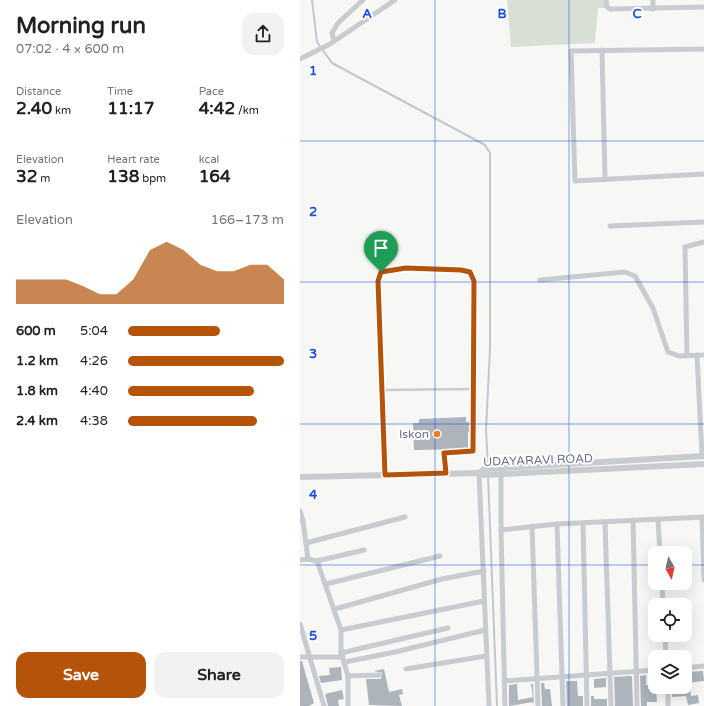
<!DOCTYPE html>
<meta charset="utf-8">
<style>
body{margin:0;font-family:"Varela Round",sans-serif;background:#f2f2f2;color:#202124;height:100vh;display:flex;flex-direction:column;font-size:15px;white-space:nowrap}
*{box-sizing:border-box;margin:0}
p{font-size:13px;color:#757577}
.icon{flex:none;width:22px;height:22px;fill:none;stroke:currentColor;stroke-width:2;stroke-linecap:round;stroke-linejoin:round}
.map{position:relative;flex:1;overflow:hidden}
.side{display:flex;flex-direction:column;background:#fff;width:300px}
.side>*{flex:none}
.needle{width:26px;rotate:172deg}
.tools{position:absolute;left:348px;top:546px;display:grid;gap:8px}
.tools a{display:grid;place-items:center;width:44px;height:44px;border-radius:8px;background:#fff;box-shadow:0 4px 16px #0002;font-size:20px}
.pin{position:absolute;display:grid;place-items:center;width:34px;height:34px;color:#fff;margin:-41px -17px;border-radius:50% 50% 50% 0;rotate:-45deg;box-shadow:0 0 4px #0007}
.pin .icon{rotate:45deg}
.round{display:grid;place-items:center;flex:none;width:42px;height:42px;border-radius:12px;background:#f2f2f2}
.overview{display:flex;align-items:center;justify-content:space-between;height:68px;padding:0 16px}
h1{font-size:22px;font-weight:800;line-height:30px}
.figures{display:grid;grid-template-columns:repeat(3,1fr);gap:6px;height:68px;padding:4px 16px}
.figures div{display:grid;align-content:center}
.figures b{font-size:17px;font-weight:800}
.figures small{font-size:11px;font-weight:400}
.figures p{font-size:11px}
.chart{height:112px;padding:8px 16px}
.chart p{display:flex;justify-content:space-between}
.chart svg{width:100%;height:72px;margin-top:4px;fill:#b45309;opacity:.7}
.cta{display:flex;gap:8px;margin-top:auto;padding:8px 16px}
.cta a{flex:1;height:46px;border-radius:12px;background:#b45309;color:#fff;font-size:16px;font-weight:800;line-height:46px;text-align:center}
.cta a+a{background:#f2f2f2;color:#202124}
ul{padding:0 16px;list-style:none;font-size:13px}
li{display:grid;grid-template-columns:64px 48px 1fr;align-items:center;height:30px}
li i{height:10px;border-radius:5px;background:#b45309}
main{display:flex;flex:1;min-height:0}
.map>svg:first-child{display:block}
.green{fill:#d8e0d6}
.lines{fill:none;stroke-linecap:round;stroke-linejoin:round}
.stream{stroke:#c0c8ce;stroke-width:2}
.building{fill:#aeb4bc}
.service{stroke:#c8cbcf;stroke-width:2.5}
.minor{stroke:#c8cbcf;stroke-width:5}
.tertiary{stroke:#c8cbcf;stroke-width:6}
.route-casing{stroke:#fff;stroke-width:8}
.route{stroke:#b45309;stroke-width:5}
.grid{fill:none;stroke:#1d4ed8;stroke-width:1;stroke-opacity:0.55}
.poi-dot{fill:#e97a24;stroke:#fff;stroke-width:1.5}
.labels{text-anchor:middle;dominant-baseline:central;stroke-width:4;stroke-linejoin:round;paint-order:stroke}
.poi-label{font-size:12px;fill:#667287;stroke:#fff;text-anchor:end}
.street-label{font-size:12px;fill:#667287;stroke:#fff}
.grid-label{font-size:13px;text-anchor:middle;font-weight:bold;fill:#1d4ed8;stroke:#fff;stroke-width:4;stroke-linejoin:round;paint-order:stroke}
</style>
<main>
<section class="side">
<div class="overview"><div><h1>Morning run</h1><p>07:02 · 4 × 600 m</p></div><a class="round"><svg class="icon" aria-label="share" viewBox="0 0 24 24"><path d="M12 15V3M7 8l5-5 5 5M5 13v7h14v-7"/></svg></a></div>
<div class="figures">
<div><p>Distance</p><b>2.40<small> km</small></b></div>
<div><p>Time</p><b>11:17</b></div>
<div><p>Pace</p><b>4:42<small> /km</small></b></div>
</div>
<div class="figures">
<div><p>Elevation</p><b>32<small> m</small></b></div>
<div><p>Heart rate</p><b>138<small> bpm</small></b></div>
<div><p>kcal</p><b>164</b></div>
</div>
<div class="chart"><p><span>Elevation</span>166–173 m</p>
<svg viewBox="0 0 160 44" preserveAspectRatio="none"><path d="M0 44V29L10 29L20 29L30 29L40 33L50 38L60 38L70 29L80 11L90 6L100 11L110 20L120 24L130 24L140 20L150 20L160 29V44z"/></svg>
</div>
<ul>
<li><b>600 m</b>5:04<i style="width:59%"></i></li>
<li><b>1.2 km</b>4:26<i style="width:100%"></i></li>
<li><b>1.8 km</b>4:40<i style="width:81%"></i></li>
<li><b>2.4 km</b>4:38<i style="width:83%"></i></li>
</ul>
<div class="cta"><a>Save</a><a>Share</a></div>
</section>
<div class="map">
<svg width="404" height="706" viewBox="0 0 404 706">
<rect width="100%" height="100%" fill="#f7f8f5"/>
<path class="green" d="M207 0H304L305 8H298L295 43 211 47Z"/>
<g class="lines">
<g class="stream">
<path d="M12 0 17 42 32 63 185 145 190 153V349L186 430 188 467"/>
<path d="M188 475 197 706"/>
</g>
</g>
<g class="building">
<path d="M166 417V422H170V432H168V449L114 450 113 423H119V419Z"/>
<path d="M0 661H2L14 703 9 706H0Z"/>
<path d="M41 667 42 680 21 683 19 676 30 675 29 668Z"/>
<path d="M84 669 89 692 102 689 103 694 99 695 102 706 69 705 66 679H81L82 673 74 671Z"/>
<path d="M403 671 404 681 385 683V672Z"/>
<path d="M346 675V685H355L356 687 357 702H347V706H341L340 676Z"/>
<path d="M328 676H332L333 706H315L314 677Z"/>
<path d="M306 678V687L294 688V679Z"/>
<path d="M266 681H277L278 696H283V706H267Z"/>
<path d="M241 683H244L245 689H250L252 706H242Z"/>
<path d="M217 684 218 700 233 697 231 684H233L234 706 233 702 209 706V685Z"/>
<path d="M372 687H390L391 696 398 695 399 703 388 705 386 696 372 697Z"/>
<path d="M42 690 44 699 38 700 39 706H28L25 694Z"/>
<path d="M291 696H294V699H307V706H291Z"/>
</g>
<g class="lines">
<g class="service">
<path d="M82 390 173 389"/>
<path d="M85 474 78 281 81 272C110 267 142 265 170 272L174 281 173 451 144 453 146 473"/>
</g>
<g class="minor">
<path d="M306 0 307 7 310 9 404 7"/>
<path d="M353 0V9"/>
<path d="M34 41 32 33 38 23 63 0"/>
<path d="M404 49 271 51 275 181 404 174"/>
<path d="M302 50 305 179"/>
<path d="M0 59 30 44 95 0"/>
<path d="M310 226 404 222"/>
<path d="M240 280 325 272 335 276 353 308 368 352 379 356 404 355"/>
<path d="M387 355 385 247 404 242"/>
<path d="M397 355 402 456"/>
<path d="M179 473 189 706"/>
<path d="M201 474V530L257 524 404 517"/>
<path d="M0 511 3 521"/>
<path d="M402 517 404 580"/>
<path d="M333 520 337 706"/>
<path d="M358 520 360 553"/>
<path d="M0 521H3L8 559 17 561 41 630"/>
<path d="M305 522 311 706"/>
<path d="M283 523 287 706"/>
<path d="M257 524 263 706"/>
<path d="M232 526 238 706"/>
<path d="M201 530 205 706"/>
<path d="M6 543 105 517"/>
<path d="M0 560 8 559"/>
<path d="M17 561 64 550"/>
<path d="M362 583 363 605"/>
<path d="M26 584 140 556"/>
<path d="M35 609 142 579 184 571"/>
<path d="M0 624 24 706"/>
<path d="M365 635 366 657"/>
<path d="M41 653 148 628"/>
<path d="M0 657H43"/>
<path d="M45 662 95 652 185 630"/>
<path d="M385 668 404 666"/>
<path d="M106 669 186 656"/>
<path d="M48 676 79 675"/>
<path d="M204 681 355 670"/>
<path d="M368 687V706"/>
<path d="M48 706V676L41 653V630L184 601"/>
</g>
<g class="tertiary">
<path d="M179 473 184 469 404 456"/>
<path d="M0 477 179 473 184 475 404 464"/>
</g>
</g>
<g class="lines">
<defs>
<path id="route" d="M106 268 161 270 170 272 174 281 173 451 144 453 146 473 85 475 78 281 81 272Z"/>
</defs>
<use href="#route" class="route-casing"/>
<use href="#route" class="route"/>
</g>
<path class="grid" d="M135 0V706M269 0V706M0 141H404M0 282H404M0 424H404M0 565H355M385 565H404"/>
<circle class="poi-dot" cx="137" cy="434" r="4"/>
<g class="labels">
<g class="poi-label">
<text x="129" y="434">Iskon</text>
</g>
<g class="street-label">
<text transform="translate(238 460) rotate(-2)">UDAYARAVI ROAD</text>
</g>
</g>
<g class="grid-label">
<text x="67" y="18">A</text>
<text x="202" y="18">B</text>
<text x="337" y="18">C</text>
<text x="13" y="75">1</text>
<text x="13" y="216">2</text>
<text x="13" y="358">3</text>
<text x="13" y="499">4</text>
<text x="13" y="640">5</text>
</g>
</svg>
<div class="tools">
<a><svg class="needle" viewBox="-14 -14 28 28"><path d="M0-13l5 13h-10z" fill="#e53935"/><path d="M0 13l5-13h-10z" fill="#757577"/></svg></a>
<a><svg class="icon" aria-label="locate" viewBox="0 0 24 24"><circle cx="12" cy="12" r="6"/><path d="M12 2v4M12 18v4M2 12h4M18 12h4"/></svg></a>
<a><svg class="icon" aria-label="layers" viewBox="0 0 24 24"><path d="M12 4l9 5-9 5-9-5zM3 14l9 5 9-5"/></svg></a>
</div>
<div class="pin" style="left:81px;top:272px;background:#1e9e55"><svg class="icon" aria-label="arrive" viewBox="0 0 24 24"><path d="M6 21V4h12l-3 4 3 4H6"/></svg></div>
</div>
</main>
